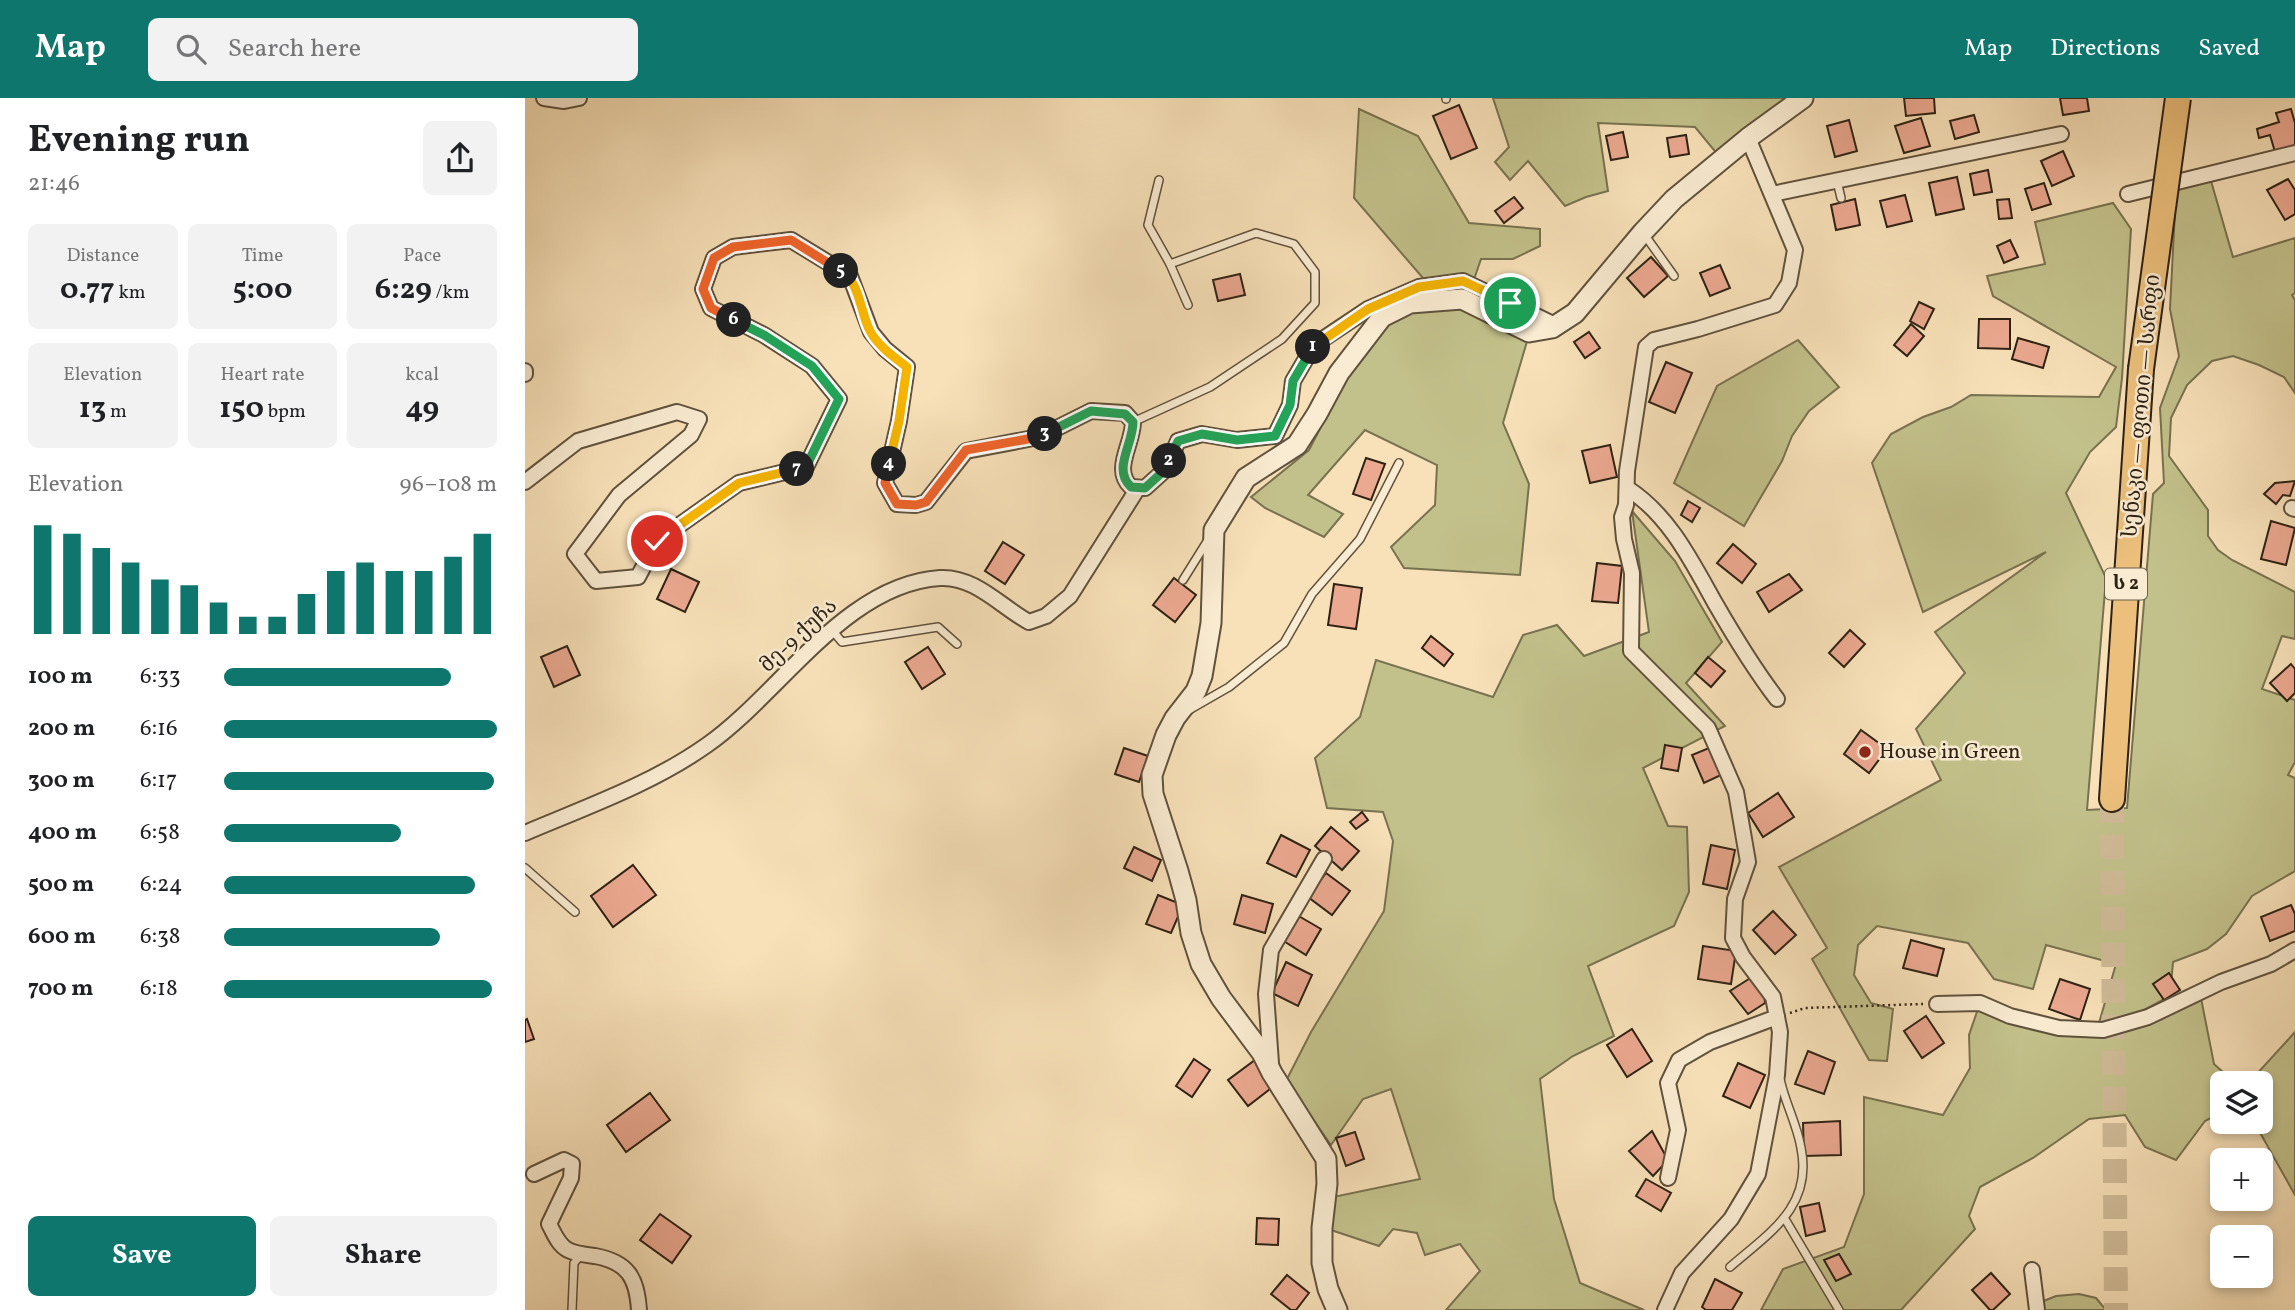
<!DOCTYPE html>
<meta charset="utf-8">
<style>
body{margin:0;font-family:Vollkorn,"Noto Serif Georgian",serif;background:#f2f2f2;color:#202124;height:100vh;display:flex;flex-direction:column;font-size:26px;white-space:nowrap}
*{box-sizing:border-box;margin:0}
p{font-size:23px;color:#757577}
.icon{flex:none;width:38px;height:38px;fill:none;stroke:currentColor;stroke-width:2;stroke-linecap:round;stroke-linejoin:round}
.map{position:relative;flex:1;overflow:hidden}
.sheet{display:flex;flex-direction:column;background:#fff;width:525px}
.sheet>*{flex:none}
.buttons{position:absolute;left:1685px;top:973px;display:grid;gap:14px}
.buttons a{display:grid;place-items:center;width:63px;height:63px;border-radius:10px;background:#fff;box-shadow:0 4px 10px #0003;font-size:35px}
.pin{position:absolute;display:grid;place-items:center;width:60px;height:60px;color:#fff;margin:-30px;border:4px solid #fff;border-radius:50%;box-shadow:0 2px 7px #0007}
.km{position:absolute;width:35px;height:35px;margin:-18px;border-radius:50%;background:#222;color:#fff;font-size:19px;line-height:35px;text-align:center}
.round{display:grid;place-items:center;flex:none;width:74px;height:74px;border-radius:10px;background:#f2f2f2}
.overview{display:flex;align-items:center;justify-content:space-between;height:119px;padding:0 28px}
h1{font-size:38px;font-weight:700;line-height:52px}
.figures{display:grid;grid-template-columns:repeat(3,1fr);gap:10px;height:119px;padding:7px 28px}
.figures div{display:grid;align-content:center;border-radius:10px;background:#f2f2f2;text-align:center}
.figures b{font-size:30px;font-weight:700}
.figures small{font-size:19px;font-weight:400}
.figures p{font-size:19px}
.chart{height:196px;padding:14px 28px}
.chart p{display:flex;justify-content:space-between}
.chart svg{width:100%;height:126px;margin-top:7px;stroke:#0f766e;stroke-width:6}
.cta{display:flex;gap:14px;margin-top:auto;padding:14px 28px}
.cta a{flex:1;height:80px;border-radius:10px;background:#0f766e;color:#fff;font-size:28px;font-weight:700;line-height:80px;text-align:center}
.cta a+a{background:#f2f2f2;color:#202124}
ul{padding:0 28px;list-style:none;font-size:23px}
li{display:grid;grid-template-columns:112px 84px 1fr;align-items:center;height:52px}
li i{height:18px;border-radius:9px;background:#0f766e}
header{display:flex;align-items:center;gap:42px;box-sizing:border-box;height:98px;padding:0 35px;background:#0f766e;color:#fff}
header strong{font-size:33px}
nav{display:flex;gap:38px;margin-inline-start:auto;font-size:24px}
.search{width:490px;height:63px;background:#f2f2f2;display:flex;align-items:center;gap:18px;box-sizing:border-box;padding:0 24px;border-radius:10px;color:#757577;font-size:26px}
main{display:flex;flex:1;min-height:0}
.map>svg:first-child{display:block}
.green{fill:#c3c18b;stroke:#787250;stroke-width:2}
.building{fill:#eca991;stroke:#2e2214;stroke-width:2}
.lines{fill:none;stroke-linecap:round;stroke-linejoin:round}
.trunk-tunnel{stroke:#d0bb98;stroke-width:24;stroke-dasharray:24 12;stroke-linecap:butt}
.service-casing{stroke:#60523d;stroke-width:10}
.minor-casing{stroke:#60523d;stroke-width:18}
.tertiary-casing{stroke:#60523d;stroke-width:23}
.trunk-casing{stroke:#2e2214;stroke-width:28}
.path{stroke:#2e2214;stroke-width:2.5;stroke-dasharray:2 3.5;stroke-linecap:butt}
.service{stroke:#faecd2;stroke-width:7}
.minor{stroke:#faecd2;stroke-width:14}
.tertiary{stroke:#faecd2;stroke-width:19}
.trunk{stroke:#ecc07c;stroke-width:24}
.trunk-bridge-casing{stroke:#2e2214;stroke-width:28;stroke-linecap:butt}
.trunk-bridge{stroke:#ecc07c;stroke-width:24}
.split-1-casing{stroke:#fff;stroke-width:14}
.split-2-casing{stroke:#fff;stroke-width:14}
.split-3-casing{stroke:#fff;stroke-width:14}
.split-4-casing{stroke:#fff;stroke-width:14}
.split-5-casing{stroke:#fff;stroke-width:14}
.split-6-casing{stroke:#fff;stroke-width:14}
.split-7-casing{stroke:#fff;stroke-width:14}
.split-8-casing{stroke:#fff;stroke-width:14}
.split-1{stroke:#f5b400;stroke-width:9}
.split-2{stroke:#22a559;stroke-width:9}
.split-3{stroke:#22a559;stroke-width:9}
.split-4{stroke:#f0652b;stroke-width:9}
.split-5{stroke:#f5b400;stroke-width:9}
.split-6{stroke:#f0652b;stroke-width:9}
.split-7{stroke:#22a559;stroke-width:9}
.split-8{stroke:#f5b400;stroke-width:9}
.poi-dot{fill:#8f2418;stroke:#faecd2;stroke-width:2.5}
.labels{text-anchor:middle;dominant-baseline:central;stroke-width:5;stroke-linejoin:round;paint-order:stroke}
.shield{fill:#faecd2;stroke:#6b5f4d;stroke-width:2}
.shield-label{font-size:19px;font-weight:bold;fill:#2e2214}
.street-label{font-size:21px;fill:#2e2214;stroke:#faecd2}
.poi-label{font-size:21px;fill:#2e2214;stroke:#faecd2;text-anchor:start}
</style>
<header>
<strong>Map</strong>
<div class="search"><svg class="icon" aria-label="search" viewBox="0 0 24 24"><circle cx="10" cy="10" r="6"/><path d="M15 15l6 6"/></svg>Search here</div>
<nav><a>Map</a><a>Directions</a><a>Saved</a></nav>
</header>
<main>
<section class="sheet">
<div class="overview"><div><h1>Evening run</h1><p>21:46</p></div><a class="round"><svg class="icon" aria-label="share" viewBox="0 0 24 24"><path d="M12 15V3M7 8l5-5 5 5M5 13v7h14v-7"/></svg></a></div>
<div class="figures">
<div><p>Distance</p><b>0.77<small> km</small></b></div>
<div><p>Time</p><b>5:00</b></div>
<div><p>Pace</p><b>6:29<small> /km</small></b></div>
</div>
<div class="figures">
<div><p>Elevation</p><b>13<small> m</small></b></div>
<div><p>Heart rate</p><b>150<small> bpm</small></b></div>
<div><p>kcal</p><b>49</b></div>
</div>
<div class="chart"><p><span>Elevation</span>96–108 m</p>
<svg viewBox="0 0 160 44" preserveAspectRatio="none"><path d="M5 44V6M15 44V9M25 44V14M35 44V19M45 44V25M55 44V27M65 44V33M75 44V38M85 44V38M95 44V30M105 44V22M115 44V19M125 44V22M135 44V22M145 44V17M155 44V9"/></svg>
</div>
<ul>
<li><b>100 m</b>6:33<i style="width:83%"></i></li>
<li><b>200 m</b>6:16<i style="width:100%"></i></li>
<li><b>300 m</b>6:17<i style="width:99%"></i></li>
<li><b>400 m</b>6:58<i style="width:65%"></i></li>
<li><b>500 m</b>6:24<i style="width:92%"></i></li>
<li><b>600 m</b>6:38<i style="width:79%"></i></li>
<li><b>700 m</b>6:18<i style="width:98%"></i></li>
</ul>
<div class="cta"><a>Save</a><a>Share</a></div>
</section>
<div class="map">
<svg width="1770" height="1212" viewBox="0 0 1770 1212">
<rect width="100%" height="100%" fill="#f8e1b9"/>
<filter id="stains"><feTurbulence type="fractalNoise" baseFrequency=".00286" numOctaves="4"/><feColorMatrix values="0 0 0 0 .2 0 0 0 0 .09 0 0 0 0 .02 0 0 0 .5 -.17"/></filter>
<radialGradient id="worn" r=".72"><stop offset=".6" stop-color="#630" stop-opacity="0"/><stop offset="1" stop-color="#630" stop-opacity=".3"/></radialGradient>
<g class="green">
<path d="M968 0H1270L1193 57 1170 29 1073 25 1083 93 1061 99 1040 108 1003 63 985 82 970 64 984 49Z"/>
<path d="M834 11 893 38 944 125 1015 131V148L988 161H956L944 196 910 194 829 100Z"/>
<path d="M1684 76 1708 159 1770 140V195L1767 197 1770 202V295L1759 279 1734 267 1708 258 1687 263 1662 287 1646 320 1644 358 1683 412V438L1693 452 1707 462 1770 494V541L1757 538 1737 591 1770 602V664L1763 677 1770 680V773L1727 798 1701 836 1682 851 1648 864 1645 898 1610 917 1574 925 1591 866 1521 847 1508 891 1469 881 1443 845 1352 828 1333 847 1329 877 1346 905 1368 911 1362 963 1344 962 1287 861 1302 850 1254 769 1416 682 1391 631 1440 575 1410 534 1521 454 1398 514 1347 365 1366 336 1398 319 1426 309 1446 297 1574 299 1591 269 1468 198 1462 178 1520 166 1510 124 1588 105 1606 131 1597 280 1591 329 1565 354 1541 395 1581 480 1562 712 1602 710 1628 396 1639 385 1635 310 1654 258 1645 211 1650 113 1644 86Z"/>
<path d="M935 207 1003 240 978 325 1004 386 995 477 879 470 866 449 910 407 912 367 840 332 783 397 818 416 799 439 740 410 726 399 784 352 820 282 864 222 889 211Z"/>
<path d="M1273 242 1314 289 1284 313 1267 338 1257 363 1219 428 1149 385 1192 288Z"/>
<path d="M1107 413 1150 463 1197 544 1161 585 1200 628 1118 670 1143 728 1162 729 1164 794 1149 828 1063 868 1089 938 1048 958 1015 981 1029 1101 1055 1185 1119 1212H921L955 1173 935 1146 900 1157 892 1135 868 1131 854 1148 803 1131 808 1099 895 1081 866 991 838 1001 806 1047 761 983 786 934 859 813 868 743 858 714 802 710 790 660 835 619 851 562 968 599 998 537 1032 527 1059 558 1124 534Z"/>
<path d="M1675 895 1689 966 1710 985 1730 978 1770 934V1097L1729 1024H1736V985H1698L1697 1014 1680 1023 1651 1062 1620 1049 1600 1017 1564 1021 1508 1060 1455 1089 1444 1118 1450 1131 1376 1212H1236L1258 1171 1319 1149 1339 1096V999L1418 1017 1445 970 1444 937 1455 905 1485 918 1578 932Z"/>
<path d="M1554 1196 1571 1200 1581 1212H1512L1511 1206 1531 1198Z"/>
</g>
<g class="building">
<path d="M1379 0H1409L1410 15 1381 18Z"/>
<path d="M1535 0H1562L1564 13 1538 17Z"/>
<path d="M934 7 952 50 926 61 908 18Z"/>
<path d="M1766 11 1770 25V48L1750 54 1745 37 1734 40 1732 31 1754 24 1751 15Z"/>
<path d="M1449 17 1454 34 1430 41 1425 23Z"/>
<path d="M1396 20 1405 48 1379 55 1370 28Z"/>
<path d="M1324 22 1332 53 1310 59 1302 28Z"/>
<path d="M1098 34 1103 59 1086 62 1081 38Z"/>
<path d="M1161 37 1164 56 1145 59 1142 40Z"/>
<path d="M1538 53 1549 78 1527 88 1516 63Z"/>
<path d="M1463 72 1467 94 1449 97 1445 76Z"/>
<path d="M1432 79 1439 111 1411 117 1404 85Z"/>
<path d="M1763 81 1770 92V116L1760 122 1742 92Z"/>
<path d="M1519 85 1526 106 1507 112 1500 91Z"/>
<path d="M1380 97 1387 123 1362 129 1355 103Z"/>
<path d="M989 99 998 110 979 125 970 113Z"/>
<path d="M1330 101 1335 127 1311 132 1306 107Z"/>
<path d="M1484 101 1487 120 1474 121 1472 102Z"/>
<path d="M1485 142 1493 159 1479 165 1472 148Z"/>
<path d="M1126 159 1143 178 1119 199 1102 180Z"/>
<path d="M1195 167 1205 190 1185 198 1175 175Z"/>
<path d="M715 176 720 197 693 203 688 182Z"/>
<path d="M1394 204 1409 211 1399 231 1385 223Z"/>
<path d="M1454 221H1485V251L1453 250Z"/>
<path d="M1386 226 1399 238 1382 258 1369 247Z"/>
<path d="M1064 234 1075 250 1060 260 1049 244Z"/>
<path d="M1493 240 1524 249 1518 270 1487 261Z"/>
<path d="M1141 264 1167 275 1150 315 1124 304Z"/>
<path d="M1085 347 1092 379 1065 385 1057 353Z"/>
<path d="M841 360 860 366 846 402 828 396Z"/>
<path d="M1770 383 1765 398 1758 397 1751 406 1739 396 1750 385Z"/>
<path d="M1163 403 1175 410 1167 424 1156 417Z"/>
<path d="M1746 423 1770 430 1761 467 1736 461Z"/>
<path d="M478 444 499 457 480 486 460 473Z"/>
<path d="M1208 446 1231 466 1217 485 1192 465Z"/>
<path d="M1072 465 1097 468 1093 505 1067 503Z"/>
<path d="M146 471 174 484 160 514 132 501Z"/>
<path d="M1264 476 1277 492 1244 514 1232 494Z"/>
<path d="M649 480 671 497 650 524 628 507Z"/>
<path d="M809 486 837 490 831 531 803 527Z"/>
<path d="M1325 532 1340 546 1319 569 1304 555Z"/>
<path d="M906 538 928 556 919 568 897 550Z"/>
<path d="M42 548 55 577 29 589 16 559Z"/>
<path d="M403 549 420 576 397 591 380 564Z"/>
<path d="M1183 559 1200 573 1186 589 1170 575Z"/>
<path d="M1766 566 1770 571V595L1762 603 1745 585Z"/>
<path d="M1336 632 1362 651 1344 675 1319 656Z"/>
<path d="M1140 647 1157 650 1153 673 1136 670Z"/>
<path d="M599 650 623 658 614 684 590 676Z"/>
<path d="M1184 650 1196 677 1179 685 1167 657Z"/>
<path d="M1253 695 1269 719 1238 739 1223 715Z"/>
<path d="M837 714 843 722 831 731 825 724Z"/>
<path d="M806 729 834 753 817 772 790 748Z"/>
<path d="M756 737 785 752 771 779 742 765Z"/>
<path d="M1186 747 1210 752 1202 791 1178 786Z"/>
<path d="M609 749 636 762 627 783 599 770Z"/>
<path d="M108 767 131 797 88 829 66 798Z"/>
<path d="M801 775 825 793 807 817 783 799Z"/>
<path d="M633 797 658 807 646 835 621 826Z"/>
<path d="M717 797 748 806 740 835 709 826Z"/>
<path d="M1766 807 1770 816V833L1745 843 1736 819Z"/>
<path d="M1248 813 1271 837 1250 856 1228 832Z"/>
<path d="M772 817 796 831 781 857 757 842Z"/>
<path d="M1386 842 1419 851 1412 878 1378 870Z"/>
<path d="M1178 848 1211 853 1206 886 1173 881Z"/>
<path d="M761 864 787 877 773 908 747 895Z"/>
<path d="M1644 875 1655 892 1639 902 1628 886Z"/>
<path d="M1227 879 1239 893 1240 905 1223 916 1205 893Z"/>
<path d="M1535 881 1565 891 1555 922 1524 911Z"/>
<path d="M1401 918 1419 945 1397 960 1379 933Z"/>
<path d="M2 921 9 941 0 944V922Z"/>
<path d="M1107 931 1127 963 1102 979 1082 947Z"/>
<path d="M1283 953 1310 964 1299 996 1270 986Z"/>
<path d="M669 961 685 972 667 999 651 988Z"/>
<path d="M730 962 749 988 723 1008 703 982Z"/>
<path d="M1213 965 1240 977 1225 1010 1198 998Z"/>
<path d="M125 995 145 1022 101 1054 82 1027Z"/>
<path d="M1315 1023 1316 1057 1279 1058 1278 1025Z"/>
<path d="M1127 1033 1143 1062 1128 1078 1104 1053Z"/>
<path d="M830 1034 839 1061 821 1068 811 1040Z"/>
<path d="M1121 1081 1146 1095 1136 1113 1111 1098Z"/>
<path d="M1294 1105 1300 1133 1281 1138 1275 1109Z"/>
<path d="M135 1116 166 1138 147 1165 115 1142Z"/>
<path d="M732 1120 754 1121 753 1147 731 1146Z"/>
<path d="M1314 1156 1326 1176 1311 1183 1299 1162Z"/>
<path d="M1466 1175 1485 1196 1468 1212H1465L1447 1192Z"/>
<path d="M762 1177 784 1195 771 1212H766L746 1196Z"/>
<path d="M1190 1181 1217 1195 1207 1212H1181L1177 1209Z"/>
</g>
<g class="lines">
<path class="trunk-tunnel" d="M1587 701 1591 1212"/>
<defs>
<g id="service">
<path d="M921 1V0"/>
<path d="M634 82 623 127 645 166"/>
<path d="M1312 83 1316 100"/>
<path d="M1119 136 1149 178"/>
<path d="M608 324 685 289 757 241 790 205V174L769 146 731 135 645 166 663 207"/>
<path d="M658 482 683 442"/>
<path d="M307 532 317 544 413 529 432 546"/>
<path d="M664 612 704 589 759 545 787 496 835 441 874 365"/>
<path d="M0 770 50 814"/>
<path d="M1260 1121 1314 1212"/>
<path d="M1205 1169C1244 1135 1288 1109 1276 1050 1272 1026 1260 1005 1255 981"/>
<path d="M47 1212 49 1165 57 1156"/>
</g>
<g id="minor">
<path d="M19 0 39 3 54 0"/>
<path d="M1247 96 1536 36"/>
<path d="M1603 96 1770 55"/>
<path d="M0 273V276"/>
<path d="M0 384 53 343 152 314 174 321 166 337 94 397 50 456 71 483 113 479 132 443 214 385 281 369 314 301 287 268 239 237 186 210 178 191 189 160 208 149 266 142 325 178 346 234 360 251 382 269 374 323 360 385 372 406 391 407 401 404 441 353 514 339 566 313 600 315 608 324C608 346 587 372 606 389L620 390 641 371 653 343 677 336 712 342 750 338 765 307 768 283 789 247 843 211 894 189 938 183 1024 224 1027 230"/>
<path d="M1102 390C1144 417 1166 462 1190 505 1209 538 1229 571 1252 601"/>
<path d="M1767 410 1770 411"/>
<path d="M0 735C61 709 127 686 182 647 255 596 320 486 415 480 450 478 476 509 504 524L521 518 545 498 613 390"/>
<path d="M1412 906 1455 905 1485 918 1534 930 1578 932 1623 919 1696 884 1746 866 1770 852"/>
<path d="M746 965 741 896 746 852 799 761"/>
<path d="M9 1076 39 1062 47 1066 46 1080 24 1126C29 1135 33 1147 43 1152 51 1156 62 1157 70 1158 103 1164 112 1180 114 1212"/>
<path d="M1143 1080 1153 1032 1143 985 1154 962 1185 944 1252 919"/>
<path d="M1507 1172 1512 1212"/>
<path d="M1140 1212 1157 1175 1206 1121 1233 1076 1252 977 1255 934 1248 899 1218 859 1208 840 1210 801 1223 764 1211 694 1183 630 1106 553 1107 475 1099 441 1097 419 1101 407 1102 373 1121 249 1129 242 1173 231 1250 207 1264 185 1270 152 1223 40"/>
</g>
<path id="tertiary" d="M812 1212 803 1191 797 1165V1130L802 1086 801 1061 747 975 737 955 696 900 676 866 666 835 661 802 653 773 628 696 627 677 641 637 650 620 671 593 677 578 686 525 689 432 721 380 772 347 792 316 814 275 857 219 885 205 937 201 1004 234 1027 230 1050 215 1118 134 1149 101 1223 40 1278 0"/>
<path id="trunk" d="M1587 701 1616 271"/>
</defs>
<use href="#service" class="service-casing"/>
<use href="#minor" class="minor-casing"/>
<use href="#tertiary" class="tertiary-casing"/>
<use href="#trunk" class="trunk-casing"/>
<path class="path" d="M1265 915 1280 910 1398 906"/>
<use href="#service" class="service"/>
<use href="#minor" class="minor"/>
<use href="#tertiary" class="tertiary"/>
<use href="#trunk" class="trunk"/>
<defs>
<path id="trunk-bridge" d="M1616 271 1653 0"/>
</defs>
<use href="#trunk-bridge" class="trunk-bridge-casing"/>
<use href="#trunk-bridge" class="trunk-bridge"/>
</g>
<g class="lines">
<defs>
<path id="split-1" d="M788 249 843 211 894 189 938 183 985 205"/>
<path id="split-2" d="M644 363 653 343 677 336 712 342 750 338 765 307 768 283 788 249"/>
<path id="split-3" d="M520 336 566 313 600 316 608 324C608 347 587 371 606 389L620 390 641 371 644 363"/>
<path id="split-4" d="M364 366 360 385 372 406 391 407 401 404 441 352 514 339 520 336"/>
<path id="split-5" d="M316 173C335 184 335 214 345 233 353 248 369 259 382 269L374 323 364 366"/>
<path id="split-6" d="M209 222 186 210 178 191 189 160 208 149 266 142 316 173"/>
<path id="split-7" d="M209 222 239 237 287 268 314 301 281 369 272 371"/>
<path id="split-8" d="M132 443 214 385 272 371"/>
</defs>
<use href="#split-1" class="split-1-casing"/>
<use href="#split-2" class="split-2-casing"/>
<use href="#split-3" class="split-3-casing"/>
<use href="#split-4" class="split-4-casing"/>
<use href="#split-5" class="split-5-casing"/>
<use href="#split-6" class="split-6-casing"/>
<use href="#split-7" class="split-7-casing"/>
<use href="#split-8" class="split-8-casing"/>
<use href="#split-1" class="split-1"/>
<use href="#split-2" class="split-2"/>
<use href="#split-3" class="split-3"/>
<use href="#split-4" class="split-4"/>
<use href="#split-5" class="split-5"/>
<use href="#split-6" class="split-6"/>
<use href="#split-7" class="split-7"/>
<use href="#split-8" class="split-8"/>
</g>
<circle class="poi-dot" cx="1340" cy="654" r="7"/>
<g class="labels">
<rect class="shield" x="1580" y="470.5" width="42" height="31" rx="5"/>
<g class="shield-label">
<text x="1601" y="486">ს 2</text>
</g>
<g class="street-label">
<text transform="translate(1617 308) rotate(-85)">სენაკი — ფოთი — სარფი</text>
<text transform="translate(274 538) rotate(-43)">მე-9 ქუჩა</text>
</g>
<g class="poi-label">
<text x="1354" y="654">House in Green</text>
</g>
</g>
<rect width="100%" height="100%" filter="url(#stains)"/>
<rect width="100%" height="100%" fill="url(#worn)"/>
</svg>
<div class="buttons">
<a><svg class="icon" aria-label="layers" viewBox="0 0 24 24"><path d="M12 4l9 5-9 5-9-5zM3 14l9 5 9-5"/></svg></a>
<a>+</a>
<a>−</a>
</div>
<div class="pin" style="left:985px;top:205px;background:#1e9e55"><svg class="icon" aria-label="arrive" viewBox="0 0 24 24"><path d="M6 21V4h12l-3 4 3 4H6"/></svg></div>
<div class="pin" style="left:132px;top:443px;background:#d93025"><svg class="icon" aria-label="check" viewBox="0 0 24 24"><path d="M5 12l5 5 9-10"/></svg></div>
<b class="km" style="left:788px;top:249px">1</b>
<b class="km" style="left:644px;top:363px">2</b>
<b class="km" style="left:520px;top:336px">3</b>
<b class="km" style="left:364px;top:366px">4</b>
<b class="km" style="left:316px;top:173px">5</b>
<b class="km" style="left:209px;top:222px">6</b>
<b class="km" style="left:272px;top:371px">7</b>
</div>
</main>
